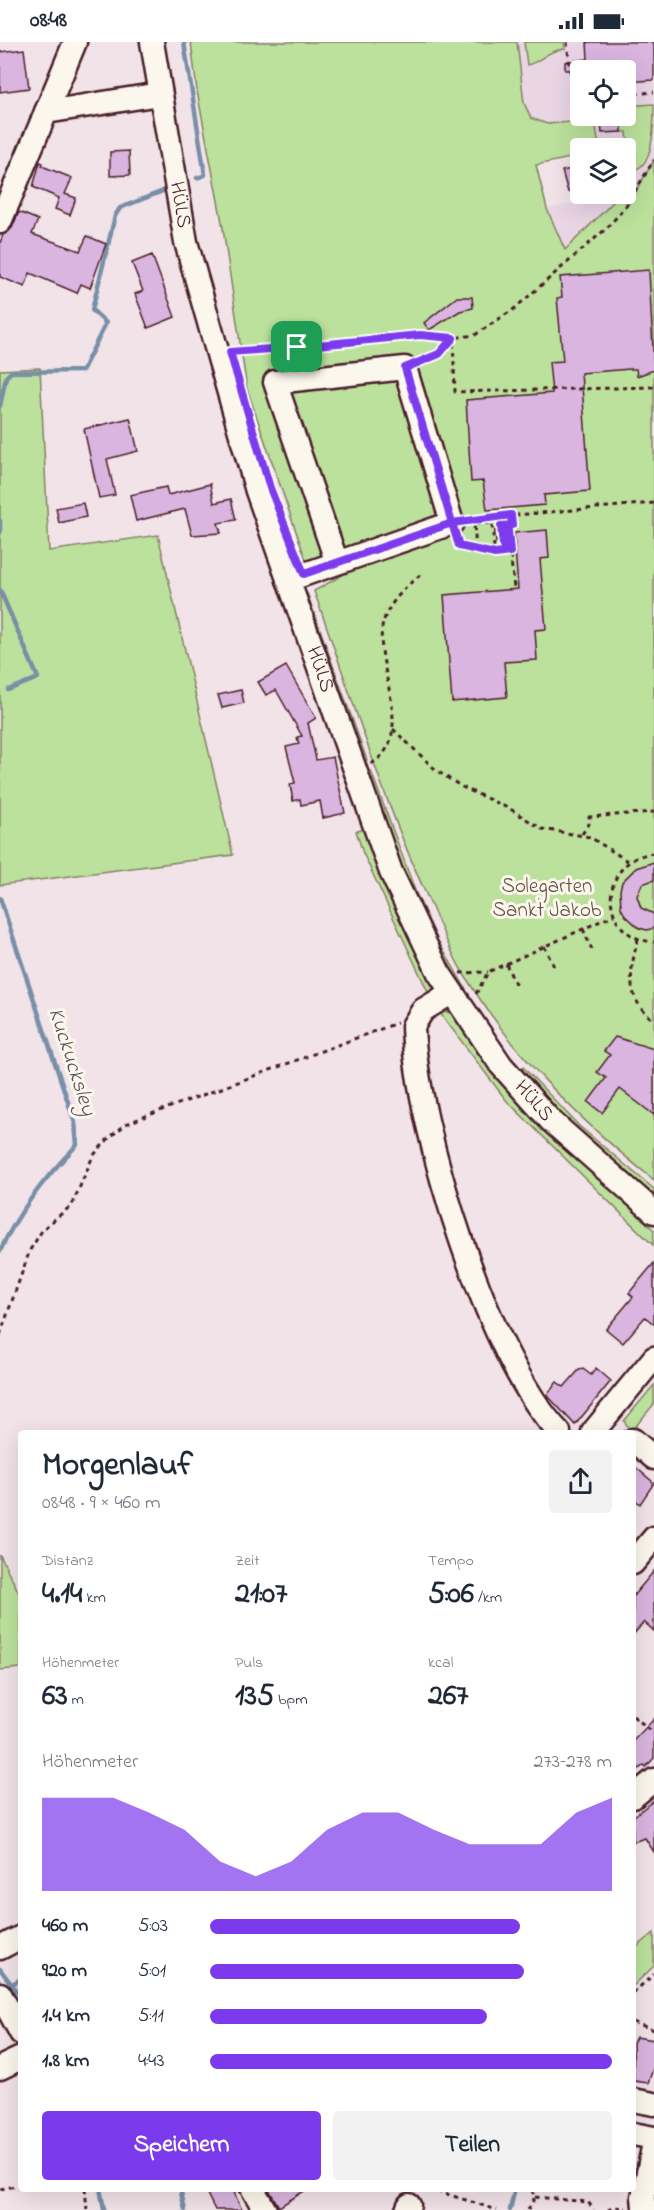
<!DOCTYPE html>
<html lang="de">
<meta charset="utf-8">
<style>
body{margin:0;font-family:"Indie Flower",sans-serif;background:#f2f2f3;color:#1f2937;height:100vh;display:flex;flex-direction:column;font-size:22px;white-space:nowrap}
*{box-sizing:border-box;margin:0}
p{font-size:20px;color:#747a83}
.icon{flex:none;width:33px;height:33px;fill:none;stroke:currentColor;stroke-width:2;stroke-linecap:round;stroke-linejoin:round}
.map{position:relative;flex:1;overflow:hidden}
.side{position:absolute;left:18px;top:1388px;width:618px;height:762px;display:flex;flex-direction:column;background:#fff;border-radius:6px;box-shadow:0 6px 24px #0002}
.side>*{flex:none}
.fabs{position:absolute;left:570px;top:18px;display:grid;gap:12px}
.fabs a{display:grid;place-items:center;width:66px;height:66px;border-radius:6px;background:#fff;box-shadow:0 6px 24px #0002;font-size:30px}
.pin{position:absolute;display:grid;place-items:center;width:51px;height:51px;color:#fff;margin:-26px;border-radius:12px;box-shadow:0 3px 9px #0006}
.round{display:grid;place-items:center;flex:none;width:63px;height:63px;border-radius:6px;background:#f2f2f3}
.headline{display:flex;align-items:center;justify-content:space-between;height:102px;padding:0 24px}
h1{font-size:33px;font-weight:800;line-height:45px}
.metrics{display:grid;grid-template-columns:repeat(3,1fr);gap:9px;height:102px;padding:6px 24px}
.metrics div{display:grid;align-content:center}
.metrics b{font-size:30px;font-weight:800}
.metrics small{font-size:16px;font-weight:400}
.metrics p{font-size:16px}
.chart{height:168px;padding:12px 24px}
.chart p{display:flex;justify-content:space-between}
.chart svg{width:100%;height:108px;margin-top:6px;fill:#7c3aed;opacity:.7}
.primary-button{display:flex;gap:12px;margin-top:auto;padding:12px 24px}
.primary-button a{flex:1;height:69px;border-radius:6px;background:#7c3aed;color:#fff;font-size:24px;font-weight:800;line-height:69px;text-align:center}
.primary-button a+a{background:#f2f2f3;color:#1f2937}
ul{padding:0 24px;list-style:none;font-size:20px}
li{display:grid;grid-template-columns:96px 72px 1fr;align-items:center;height:45px}
li i{height:15px;border-radius:8px;background:#7c3aed}
.status{display:flex;justify-content:space-between;align-items:center;height:42px;padding:0 30px;background:#fff;direction:ltr}
.status svg{height:16px;fill:currentColor}
.map>svg:first-child{display:block}
.built{fill:#ead5e5;fill-rule:evenodd}
.green{fill:#bce19c;stroke:#838064;stroke-width:1.5}
.lines{fill:none;stroke-linecap:round;stroke-linejoin:round}
.stream{stroke:#788fa7;stroke-width:4.5}
.building{fill:#d9b5df;stroke:#4a1f2b;stroke-width:1.5}
.minor-casing{stroke:#4a1f2b;stroke-width:27}
.path{stroke:#4a1f2b;stroke-width:3;stroke-dasharray:4.5 4.5;stroke-linecap:butt}
.minor{stroke:#fbf7ec;stroke-width:22}
.route-casing{stroke:#fff;stroke-width:12}
.route{stroke:#7c3aed;stroke-width:8}
.labels{text-anchor:middle;dominant-baseline:central;stroke-width:6;stroke-linejoin:round;paint-order:stroke}
.street-label{font-size:21px;fill:#4a1f2b;stroke:#fbf7ec}
.park-label{font-size:21px;fill:#665047;stroke:#fbf7ec}
.water-label{font-size:22px;font-style:italic;fill:#5d4e5e;stroke:#fbf7ec}
</style>
<div class="status"><b>08:48</b><svg viewBox="0 0 49 12"><path d="M0 12V9h3v3zM5 12V6h3v6zM10 12V3h3v9zM15 12V0h3v12zM26 1h20v11H26zM47 4h2v5h-2z"/></svg></div>
<div class="map">
<svg width="654" height="2168" viewBox="0 0 654 2168">
<rect width="100%" height="100%" fill="#f1e3e8"/>
<filter id="ink" filterUnits="userSpaceOnUse"><feTurbulence type="fractalNoise" baseFrequency=".0167" numOctaves="2"/><feDisplacementMap in="SourceGraphic" scale="12" xChannelSelector="R" yChannelSelector="G"/><feConvolveMatrix kernelMatrix="1 2 1 2 8 2 1 2 1" color-interpolation-filters="sRGB"/></filter>
<g filter="url(#ink)">
<g class="built">
<path d="M510 0H654V246L622 152H626V106H580V114L536 123ZM580 28H626V74H580Z"/>
<path d="M616 152H621L565 209 547 167Z"/>
</g>
<g class="green">
<path d="M191 0H517L524 61 531 76 547 82 595 78 599 106H580V114L536 123 547 167 565 208 621 152 627 164 654 118V1138C579 1078 512 1012 462 929 450 909 441 885 431 863 384 762 352 654 314 549L346 531 309 527 247 347 222 180 197 49Z"/>
<path d="M524 0H564L565 7C547 8 540 21 527 23Z"/>
<path d="M654 62C654 79 654 122 636 127L630 120 627 90H622L621 78 601 80V74H626V64Z"/>
<path d="M40 326 49 509 158 493 233 813 0 843V328Z"/>
<path d="M307 551 367 718 363 723 306 558Z"/>
<path d="M365 728 371 729 416 851 438 899 466 947 464 953 410 852Z"/>
<path d="M367 787 432 935 434 944 430 954 363 811 356 789Z"/>
<path d="M437 967 454 972 546 1086 654 1188 653 1203 506 1058Z"/>
<path d="M523 1025 579 1084 654 1147V1153L574 1087 522 1033Z"/>
<path d="M654 1343V1362L631 1390 624 1379Z"/>
<path d="M0 1513 21 1555V1626L0 1628Z"/>
<path d="M654 1891V1924L633 1944V1908Z"/>
</g>
<g class="lines">
<g class="stream">
<path d="M184 0 205 133 197 136"/>
<path d="M0 364 6 335 11 330 82 329 106 281 92 268 115 174 120 166 163 149"/>
<path d="M0 479V491"/>
<path d="M0 548 38 636 8 648"/>
<path d="M0 856 75 1081 77 1103C45 1135 19 1168 0 1209"/>
<path d="M0 1927 21 1955"/>
<path d="M12 1942 21 1937"/>
<path d="M100 2146 104 2168"/>
<path d="M180 2146 185 2168"/>
<path d="M510 2168 515 2146"/>
</g>
</g>
<g class="building">
<path d="M587 0H654V38L626 40V28H565V20L588 17Z"/>
<path d="M24 7 29 46 0 50V10Z"/>
<path d="M621 78 622 90 602 91 601 80Z"/>
<path d="M129 109 130 133 110 134V110Z"/>
<path d="M40 120 43 121 42 124 72 136 65 152 76 156 70 173 55 167 59 156 33 145Z"/>
<path d="M580 125V147L568 150 562 129Z"/>
<path d="M19 170 38 178 32 192 80 209 87 194 106 202 90 246 81 242 77 251 30 231 25 245 0 235V201L3 193 12 186Z"/>
<path d="M152 213 175 275 148 286 135 252 143 249 132 221Z"/>
<path d="M649 228 654 328 637 334 636 327H630L581 331 590 449 544 453 545 463 487 468 483 439 471 440 466 358 552 351 549 320 563 319 557 256 562 255 560 235Z"/>
<path d="M457 255H472L473 266 460 269 429 288 424 281Z"/>
<path d="M130 376 138 409 107 417 115 453 99 456 84 387Z"/>
<path d="M210 442 214 461 231 457 236 478 218 481 221 491 192 493 185 467 136 479 130 453 166 445 168 453Z"/>
<path d="M83 461 86 475 59 481 56 466Z"/>
<path d="M547 488 549 516 540 517 546 587 535 588 537 618 504 620 507 655 452 660 444 553 518 547 514 491Z"/>
<path d="M286 624 316 676 308 681 316 718 333 715 345 771 323 776 320 759 301 763 300 757 293 759 290 742 295 741 286 705 299 702 297 695 302 694 276 648 266 653 258 640Z"/>
<path d="M241 648 244 661 222 666 218 653Z"/>
<path d="M654 820V838L642 842 637 854 641 866 654 872V886L647 888 639 886 625 873 621 866 620 848 622 840 636 826Z"/>
<path d="M615 995 654 1007V1073L620 1047 602 1071 588 1060 606 1036 597 1030 610 1013 604 1009Z"/>
<path d="M654 1221V1282L645 1275 623 1301 606 1287 633 1255 629 1251Z"/>
<path d="M596 1326 611 1339 575 1383 547 1353 557 1340 564 1345 579 1328 583 1327 591 1333Z"/>
<path d="M633 1423 654 1441 640 1462 633 1456Z"/>
<path d="M654 1529V1589L644 1580 633 1593V1554Z"/>
<path d="M654 1677V1716L646 1725 644 1723 633 1732V1699Z"/>
<path d="M654 1758V1810L645 1796 633 1800V1775Z"/>
<path d="M636 1995 654 1998V2024L648 2041 634 2039 633 2001Z"/>
<path d="M204 2146H232L242 2168H215Z"/>
<path d="M268 2146H309L279 2165Z"/>
</g>
<g class="lines">
<defs>
<g id="minor">
<path id="s1" d="M152 0 186 200 257 449 391 830 439 931 501 1023 551 1079 654 1170"/>
<path d="M46 70 75 0"/>
<path d="M0 180 46 70 160 52"/>
<path d="M288 538 452 481 405 326 275 340 337 521"/>
<path d="M451 951 423 968 413 984C416 1084 489 1319 559 1390"/>
<path d="M593 1390 654 1316"/>
<path d="M633 1398 654 1416"/>
<path d="M633 1521 654 1496"/>
<path d="M633 1755 654 1738"/>
<path d="M0 1906 21 1895"/>
<path d="M0 1952 21 1991"/>
<path d="M0 2026 21 2016"/>
<path d="M633 2058 654 2062"/>
<path d="M633 2092 654 2096"/>
<path d="M252 2146 265 2168"/>
<path d="M407 2168 409 2163"/>
<path d="M649 2168 644 2165 643 2155 654 2101"/>
</g>
</defs>
<use href="#minor" class="minor-casing"/>
<g class="path">
<path d="M567 0 572 44 580 51"/>
<path d="M626 53 654 50"/>
<path d="M234 309 420 293 453 296 455 350 654 345"/>
<path d="M421 320 439 312 453 296 475 293 514 267 607 186 626 164 654 118"/>
<path d="M470 477 654 461"/>
<path d="M501 484 512 483 511 473"/>
<path d="M457 497 459 504 495 512 510 510"/>
<path d="M476 507 474 482 492 481 494 504H497L495 485 501 484 503 504H506L505 488H508L514 547"/>
<path d="M393 687 437 729 462 745 512 768 542 787 590 795 629 820"/>
<path d="M371 722C419 694 372 623 383 581 388 562 405 545 420 533"/>
<path d="M582 792 589 782V775L654 770"/>
<path d="M654 811C597 817 597 896 654 900"/>
<path d="M583 887 593 910"/>
<path d="M638 897C630 927 624 957 654 978"/>
<path d="M544 904 555 927"/>
<path d="M506 922 516 944"/>
<path d="M460 931 488 930"/>
<path d="M476 952 488 930 614 873"/>
<path d="M0 1293 30 1208 43 1187 72 1163 93 1114 109 1096 126 1082 146 1074 397 981"/>
<path d="M633 1674 654 1691"/>
<path d="M633 1951 654 1932"/>
<path d="M633 1980 654 1988"/>
<path d="M85 2146 87 2168"/>
<path d="M428 2146 497 2168"/>
<path d="M0 2147 21 2143"/>
<path d="M535 2155 588 2160 594 2168"/>
<path d="M528 2168 535 2155 531 2146"/>
<path d="M608 2168 615 2165 626 2166"/>
</g>
<use href="#minor" class="minor"/>
</g>
</g>
<g class="lines" filter="url(#ink)">
<defs>
<path id="route" d="M297 305 230 310 270 446 304 532 452 481 459 504 495 512 510 510 508 488H505L506 504H503L501 484 512 483 511 473 452 481 405 326 439 312 453 296 420 293 297 305"/>
</defs>
<use href="#route" class="route-casing"/>
<use href="#route" class="route"/>
</g>
<g class="labels">
<g class="street-label">
<text stroke="none"><textPath href="#s1" startOffset="165">HÜLS</textPath></text>
<text stroke="none"><textPath href="#s1" startOffset="651">HÜLS</textPath></text>
<text stroke="none"><textPath href="#s1" startOffset="1137">HÜLS</textPath></text>
</g>
<g class="park-label">
<text x="547" y="845">Solegarten<tspan x="547" dy="24">Sankt Jakob</tspan></text>
</g>
<g class="water-label">
<text transform="translate(71 1020) rotate(72)">Kuckucksley</text>
</g>
</g>
</svg>
<div class="fabs">
<a><svg class="icon" aria-label="locate" viewBox="0 0 24 24"><circle cx="12" cy="12" r="6"/><path d="M12 2v4M12 18v4M2 12h4M18 12h4"/></svg></a>
<a><svg class="icon" aria-label="layers" viewBox="0 0 24 24"><path d="M12 4l9 5-9 5-9-5zM3 14l9 5 9-5"/></svg></a>
</div>
<div class="pin" style="left:297px;top:305px;background:#1e9e55"><svg class="icon" aria-label="arrive" viewBox="0 0 24 24"><path d="M6 21V4h12l-3 4 3 4H6"/></svg></div>
<section class="side">
<div class="headline"><div><h1>Morgenlauf</h1><p>08:48 · 9 × 460 m</p></div><a class="round"><svg class="icon" aria-label="share" viewBox="0 0 24 24"><path d="M12 15V3M7 8l5-5 5 5M5 13v7h14v-7"/></svg></a></div>
<div class="metrics">
<div><p>Distanz</p><b>4.14<small> km</small></b></div>
<div><p>Zeit</p><b>21:07</b></div>
<div><p>Tempo</p><b>5:06<small> /km</small></b></div>
</div>
<div class="metrics">
<div><p>Höhenmeter</p><b>63<small> m</small></b></div>
<div><p>Puls</p><b>135<small> bpm</small></b></div>
<div><p>kcal</p><b>267</b></div>
</div>
<div class="chart"><p><span>Höhenmeter</span>273–278 m</p>
<svg viewBox="0 0 160 44" preserveAspectRatio="none"><path d="M0 44V6L10 6L20 6L30 12L40 19L50 32L60 38L70 32L80 19L90 12L100 12L110 19L120 25L130 25L140 25L150 12L160 6V44z"/></svg>
</div>
<ul>
<li><b>460 m</b>5:03<i style="width:77%"></i></li>
<li><b>920 m</b>5:01<i style="width:78%"></i></li>
<li><b>1.4 km</b>5:11<i style="width:69%"></i></li>
<li><b>1.8 km</b>4:43<i style="width:100%"></i></li>
</ul>
<div class="primary-button"><a>Speichern</a><a>Teilen</a></div>
</section>
</div>
